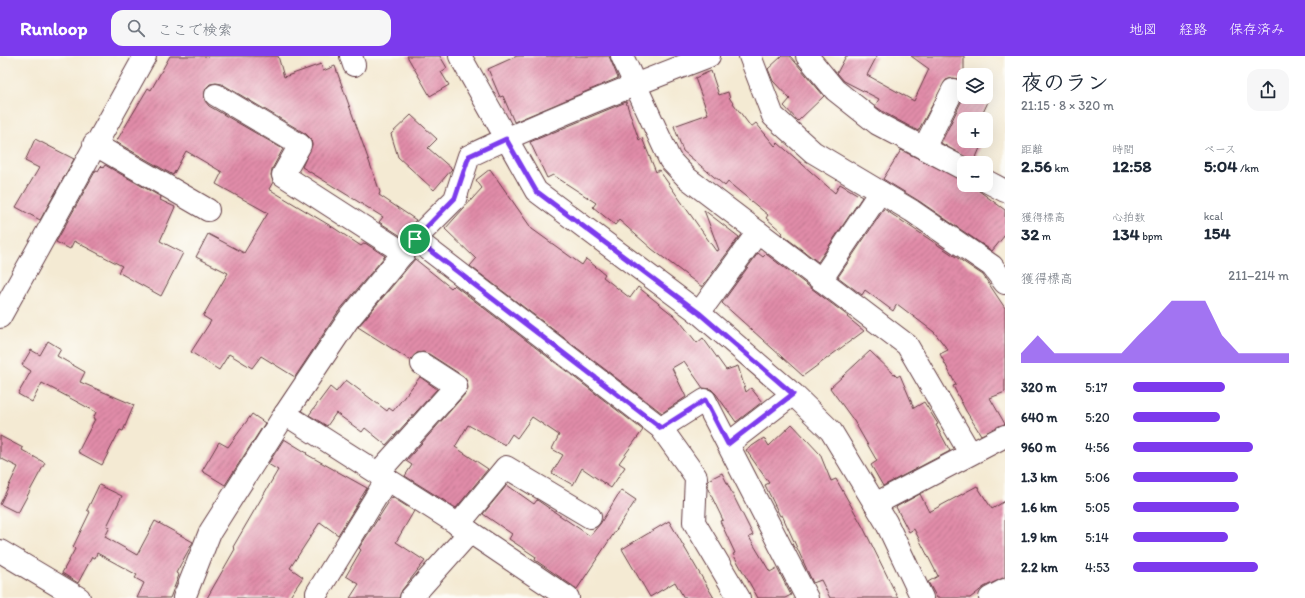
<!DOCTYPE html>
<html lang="ja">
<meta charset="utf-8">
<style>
body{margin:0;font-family:Itim,"Klee One",sans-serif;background:#f6f6f7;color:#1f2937;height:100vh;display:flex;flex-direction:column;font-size:15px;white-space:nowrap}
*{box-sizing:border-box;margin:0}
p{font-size:13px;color:#747a83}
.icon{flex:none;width:22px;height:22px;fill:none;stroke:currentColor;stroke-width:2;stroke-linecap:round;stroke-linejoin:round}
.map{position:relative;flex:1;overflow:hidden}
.panel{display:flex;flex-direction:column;background:#fff;width:300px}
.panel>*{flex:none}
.controls{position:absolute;left:957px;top:12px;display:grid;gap:8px}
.controls a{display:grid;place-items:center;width:36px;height:36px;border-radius:8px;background:#fff;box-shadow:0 4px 16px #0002;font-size:20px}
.pin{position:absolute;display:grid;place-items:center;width:34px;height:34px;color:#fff;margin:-17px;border:2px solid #fff;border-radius:50%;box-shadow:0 1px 4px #0007}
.round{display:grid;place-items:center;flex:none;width:42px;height:42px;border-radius:12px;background:#f6f6f7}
.overview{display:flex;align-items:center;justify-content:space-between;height:68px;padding:0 16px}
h1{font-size:22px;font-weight:800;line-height:30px}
.stats{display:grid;grid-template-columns:repeat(3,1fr);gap:6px;height:68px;padding:4px 16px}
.stats div{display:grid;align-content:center}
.stats b{font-size:17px;font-weight:800}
.stats small{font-size:11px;font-weight:400}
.stats p{font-size:11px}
.chart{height:112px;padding:8px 16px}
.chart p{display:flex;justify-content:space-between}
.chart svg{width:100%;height:72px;margin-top:4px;fill:#7c3aed;opacity:.7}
ul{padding:0 16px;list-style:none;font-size:13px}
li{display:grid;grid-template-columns:64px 48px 1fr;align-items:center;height:30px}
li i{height:10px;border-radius:5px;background:#7c3aed}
header{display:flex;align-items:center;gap:24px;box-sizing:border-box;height:56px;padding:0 20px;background:#7c3aed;color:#fff}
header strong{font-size:19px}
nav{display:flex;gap:22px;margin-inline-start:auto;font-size:14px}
.search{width:280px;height:36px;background:#f6f6f7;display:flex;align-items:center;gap:10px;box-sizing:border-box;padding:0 14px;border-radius:12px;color:#747a83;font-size:15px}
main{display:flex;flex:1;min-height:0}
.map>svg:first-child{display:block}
.building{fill:url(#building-hatch)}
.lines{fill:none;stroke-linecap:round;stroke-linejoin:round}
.minor-casing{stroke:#643d44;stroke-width:24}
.minor{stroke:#fff;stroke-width:22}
.route-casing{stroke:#fff;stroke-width:8}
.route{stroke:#7c3aed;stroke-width:5}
</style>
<header>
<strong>Runloop</strong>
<div class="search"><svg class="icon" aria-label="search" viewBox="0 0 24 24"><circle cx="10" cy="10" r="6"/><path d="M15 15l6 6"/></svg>ここで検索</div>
<nav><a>地図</a><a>経路</a><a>保存済み</a></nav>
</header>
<main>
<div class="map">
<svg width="1005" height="542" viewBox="0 0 1005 542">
<defs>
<pattern id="building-hatch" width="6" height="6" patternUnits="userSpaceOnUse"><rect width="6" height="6" fill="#e18ca9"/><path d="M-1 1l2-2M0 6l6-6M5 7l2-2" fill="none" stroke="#b8728a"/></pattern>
</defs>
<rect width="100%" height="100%" fill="#fdfcf7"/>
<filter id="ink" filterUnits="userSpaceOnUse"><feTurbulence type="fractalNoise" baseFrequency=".025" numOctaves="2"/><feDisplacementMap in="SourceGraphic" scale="8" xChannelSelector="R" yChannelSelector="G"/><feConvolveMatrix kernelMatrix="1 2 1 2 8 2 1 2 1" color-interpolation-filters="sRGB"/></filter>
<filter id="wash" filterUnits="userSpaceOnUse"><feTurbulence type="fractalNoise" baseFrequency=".012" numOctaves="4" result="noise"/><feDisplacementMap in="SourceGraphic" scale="16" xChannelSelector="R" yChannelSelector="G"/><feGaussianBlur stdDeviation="0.9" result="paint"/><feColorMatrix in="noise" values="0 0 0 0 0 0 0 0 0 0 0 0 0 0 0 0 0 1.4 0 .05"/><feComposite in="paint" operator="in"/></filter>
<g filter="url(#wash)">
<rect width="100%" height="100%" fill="#f4ead3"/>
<g id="blocks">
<g class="building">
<path d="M170 0H278L284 21 321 8 323 15 335 10 380 136 379 139 416 164 401 180 379 166 383 161 302 111 312 89 311 83 306 78 222 28 216 27 210 28 206 32 204 39 205 45 209 50 283 93 272 113 271 119 273 126 269 133 334 172 361 190 365 187 385 200 338 256 295 321 261 300 252 312 229 298 219 314 191 296 211 265 203 260 228 217 196 201 208 178 244 197 268 157 216 128 222 116 186 95 173 119 116 86 148 32 151 34Z"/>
<path d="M407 0H440L447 12 441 16 449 29 430 40Z"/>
<path d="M517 0H609L618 22 514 66 503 40 500 41 488 13Z"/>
<path d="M782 0H790L824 40 798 65 784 50 790 43 773 25 768 13Z"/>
<path d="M846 0H877L867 19 914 45 929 13 911 0H964V29L958 23 952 22 946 24 918 75 885 57 875 50 879 43 844 25 837 17Z"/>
<path d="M711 15 719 39 728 36 730 43 751 71 756 67 775 90 778 87 835 137 840 128 862 141 818 206 781 178 783 177 766 162 768 159 728 126 725 130 683 95 674 70 708 58 695 22Z"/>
<path d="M964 40 978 41 988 46 980 63H964V85H983L974 106 941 87Z"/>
<path d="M626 46 639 84 642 82 656 116 659 114 716 195 719 194 704 154 739 181 702 231 652 193 619 164 615 169 593 151 596 147 553 119 547 122 530 86Z"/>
<path d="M411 59 437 83 428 92 452 113 434 134 398 101 391 78Z"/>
<path d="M35 83 74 103 40 164 16 151 39 112 25 105Z"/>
<path d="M901 94 964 125V129H971L1005 154V179L992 195 919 145 883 123Z"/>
<path d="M105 109 161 141 160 144 175 151 160 185 183 197 161 240 118 216 122 210 74 185 70 193 56 186 96 114 98 115 101 110 103 112Z"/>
<path d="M490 113 532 173 582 209 586 203 605 218 603 221 630 242 638 231 678 263 697 287 703 282 726 314 738 310 746 336 751 332 762 346 736 366 716 338 711 333 703 332 684 305 672 312 686 341 662 357 470 210 476 203 445 173 482 132 476 124Z"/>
<path d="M884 153 983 219 1005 252V336L990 342 1005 368 981 379 966 355 953 330 956 329 940 298 948 294 934 276 897 248 893 255 865 234 862 239 838 221Z"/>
<path d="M758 197 763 201 766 198 848 260 847 261 864 275 803 320 722 247Z"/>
<path d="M415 203 451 232 454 229 643 374 619 407 625 411 611 432 582 412 573 429 552 417 563 399 552 393 559 379 532 361 517 382 512 378 505 389 468 369 455 391 488 413 456 452 405 420 412 409 406 405 465 338 468 332 467 325 463 320 429 298 423 296 417 297 410 304 358 271Z"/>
<path d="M48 285 61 293 57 300 85 316 80 326 134 349 123 375 120 374 102 409 78 396 95 363H93L96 356 42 327 32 346 18 338 31 315 22 309 31 294 40 299Z"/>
<path d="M870 295 897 321 900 319 914 352 924 346 938 368 936 369 950 395 883 430 871 409 877 405 854 365 830 332Z"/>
<path d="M420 321 437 333 386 389 365 372 362 376 336 357 327 370 309 359 330 331 336 336 346 324 387 355 389 352 393 355Z"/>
<path d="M252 358 265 367 225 429 202 415 219 386 228 391Z"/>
<path d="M792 368 820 398 831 425 836 423 863 471 898 542H830L821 524 813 527 782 459 780 460 765 429 769 427 746 394 764 382 769 390Z"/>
<path d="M0 380 23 392 22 394 45 407 18 457 0 448 18 411 0 402Z"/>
<path d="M284 383 307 397 306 398 367 432 338 479 320 466 290 512 303 521 289 542H207L235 493 233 491 278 414 268 408Z"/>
<path d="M722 417 753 479 749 481 770 516 777 512 791 539 785 542H758L733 498 735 497 720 465 723 464 708 433V424Z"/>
<path d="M99 429 122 440 107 470 110 471 105 481 137 499 155 465 193 486 176 517 179 519 170 542H137L144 527 135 522 137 519 97 497 95 502 92 501 78 527 62 517 75 493 73 491 90 456 87 454Z"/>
<path d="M507 429 534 448 537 444 590 480 600 468 621 434 636 444 577 533 535 504 536 501 509 483 512 478 483 458Z"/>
<path d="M977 430 992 453 1005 445V521L984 531 970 542H937L928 526 938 520 914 473 909 476 896 451 920 438 929 456Z"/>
<path d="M392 441 414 455 396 486 425 505 402 534 399 542H350L359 528 346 520 361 494 359 492Z"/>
<path d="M669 465 714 542H684L675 526 650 541 622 493Z"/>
</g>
</g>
</g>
<g filter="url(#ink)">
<use href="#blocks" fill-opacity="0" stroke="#643d44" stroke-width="1"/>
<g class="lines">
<defs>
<g id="minor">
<path d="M351 0 354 9"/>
<path d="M460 0 536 135 699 257 793 338 831 375 886 466 922 542"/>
<path d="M622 0 670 104 687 122 907 289 970 397"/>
<path d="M750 0 773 60 813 96 912 155 992 210 1005 227"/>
<path d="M807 0 835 34 878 68 964 113"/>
<path d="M216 39 300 89 283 119 404 197"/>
<path d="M94 88 208 154"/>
<path d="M924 92 953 34"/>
<path d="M986 125 1005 135"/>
<path d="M415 183 661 372 696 421 694 466 739 542"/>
<path d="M821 224 880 136"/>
<path d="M699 257 758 176"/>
<path d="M0 261 145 0"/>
<path d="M285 358 470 476"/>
<path d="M661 372 705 344 807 542"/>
<path d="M728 388 793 338"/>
<path d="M378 417 456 330 422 308"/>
<path d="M875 448 1005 380"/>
<path d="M458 469 506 411 590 461"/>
<path d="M0 495 79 542"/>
<path d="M317 537 387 423"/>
<path d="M184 542 210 476 285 358 348 264 415 183 455 143 469 100C547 63 628 31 709 0"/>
<path d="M411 542 470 476 568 542"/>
<path d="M990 542 1005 534"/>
</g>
</defs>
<use href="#minor" class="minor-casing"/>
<use href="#minor" class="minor"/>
</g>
</g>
<g class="lines" filter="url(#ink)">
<defs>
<path id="route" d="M506 83 536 135 699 257 793 338 728 388 705 344 661 372 415 183 455 142 469 100Z"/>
</defs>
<use href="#route" class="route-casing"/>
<use href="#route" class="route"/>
</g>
</svg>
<div class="controls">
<a><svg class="icon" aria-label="layers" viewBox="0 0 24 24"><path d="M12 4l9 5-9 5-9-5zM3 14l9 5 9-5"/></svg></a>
<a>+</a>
<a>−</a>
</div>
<div class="pin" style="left:415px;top:183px;background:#1e9e55"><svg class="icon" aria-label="arrive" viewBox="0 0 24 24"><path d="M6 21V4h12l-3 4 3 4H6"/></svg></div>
</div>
<section class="panel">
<div class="overview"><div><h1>夜のラン</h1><p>21:15 · 8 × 320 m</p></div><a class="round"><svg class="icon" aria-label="share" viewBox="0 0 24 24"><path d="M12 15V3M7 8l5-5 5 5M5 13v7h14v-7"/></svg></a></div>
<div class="stats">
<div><p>距離</p><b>2.56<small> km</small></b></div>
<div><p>時間</p><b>12:58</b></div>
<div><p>ペース</p><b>5:04<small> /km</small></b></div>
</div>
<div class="stats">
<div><p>獲得標高</p><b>32<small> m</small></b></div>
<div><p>心拍数</p><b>134<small> bpm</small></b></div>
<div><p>kcal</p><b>154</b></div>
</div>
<div class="chart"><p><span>獲得標高</span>211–214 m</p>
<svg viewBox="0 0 160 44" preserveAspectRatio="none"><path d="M0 44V38L10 27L20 38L30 38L40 38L50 38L60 38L70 27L80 17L90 6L100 6L110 6L120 27L130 38L140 38L150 38L160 38V44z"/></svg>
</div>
<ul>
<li><b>320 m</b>5:17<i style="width:59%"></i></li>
<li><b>640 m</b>5:20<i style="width:56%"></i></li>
<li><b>960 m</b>4:56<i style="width:77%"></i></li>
<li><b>1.3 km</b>5:06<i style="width:67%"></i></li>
<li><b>1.6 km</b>5:05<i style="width:68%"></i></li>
<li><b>1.9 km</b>5:14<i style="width:61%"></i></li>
<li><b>2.2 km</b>4:53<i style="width:80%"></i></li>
</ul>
</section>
</main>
